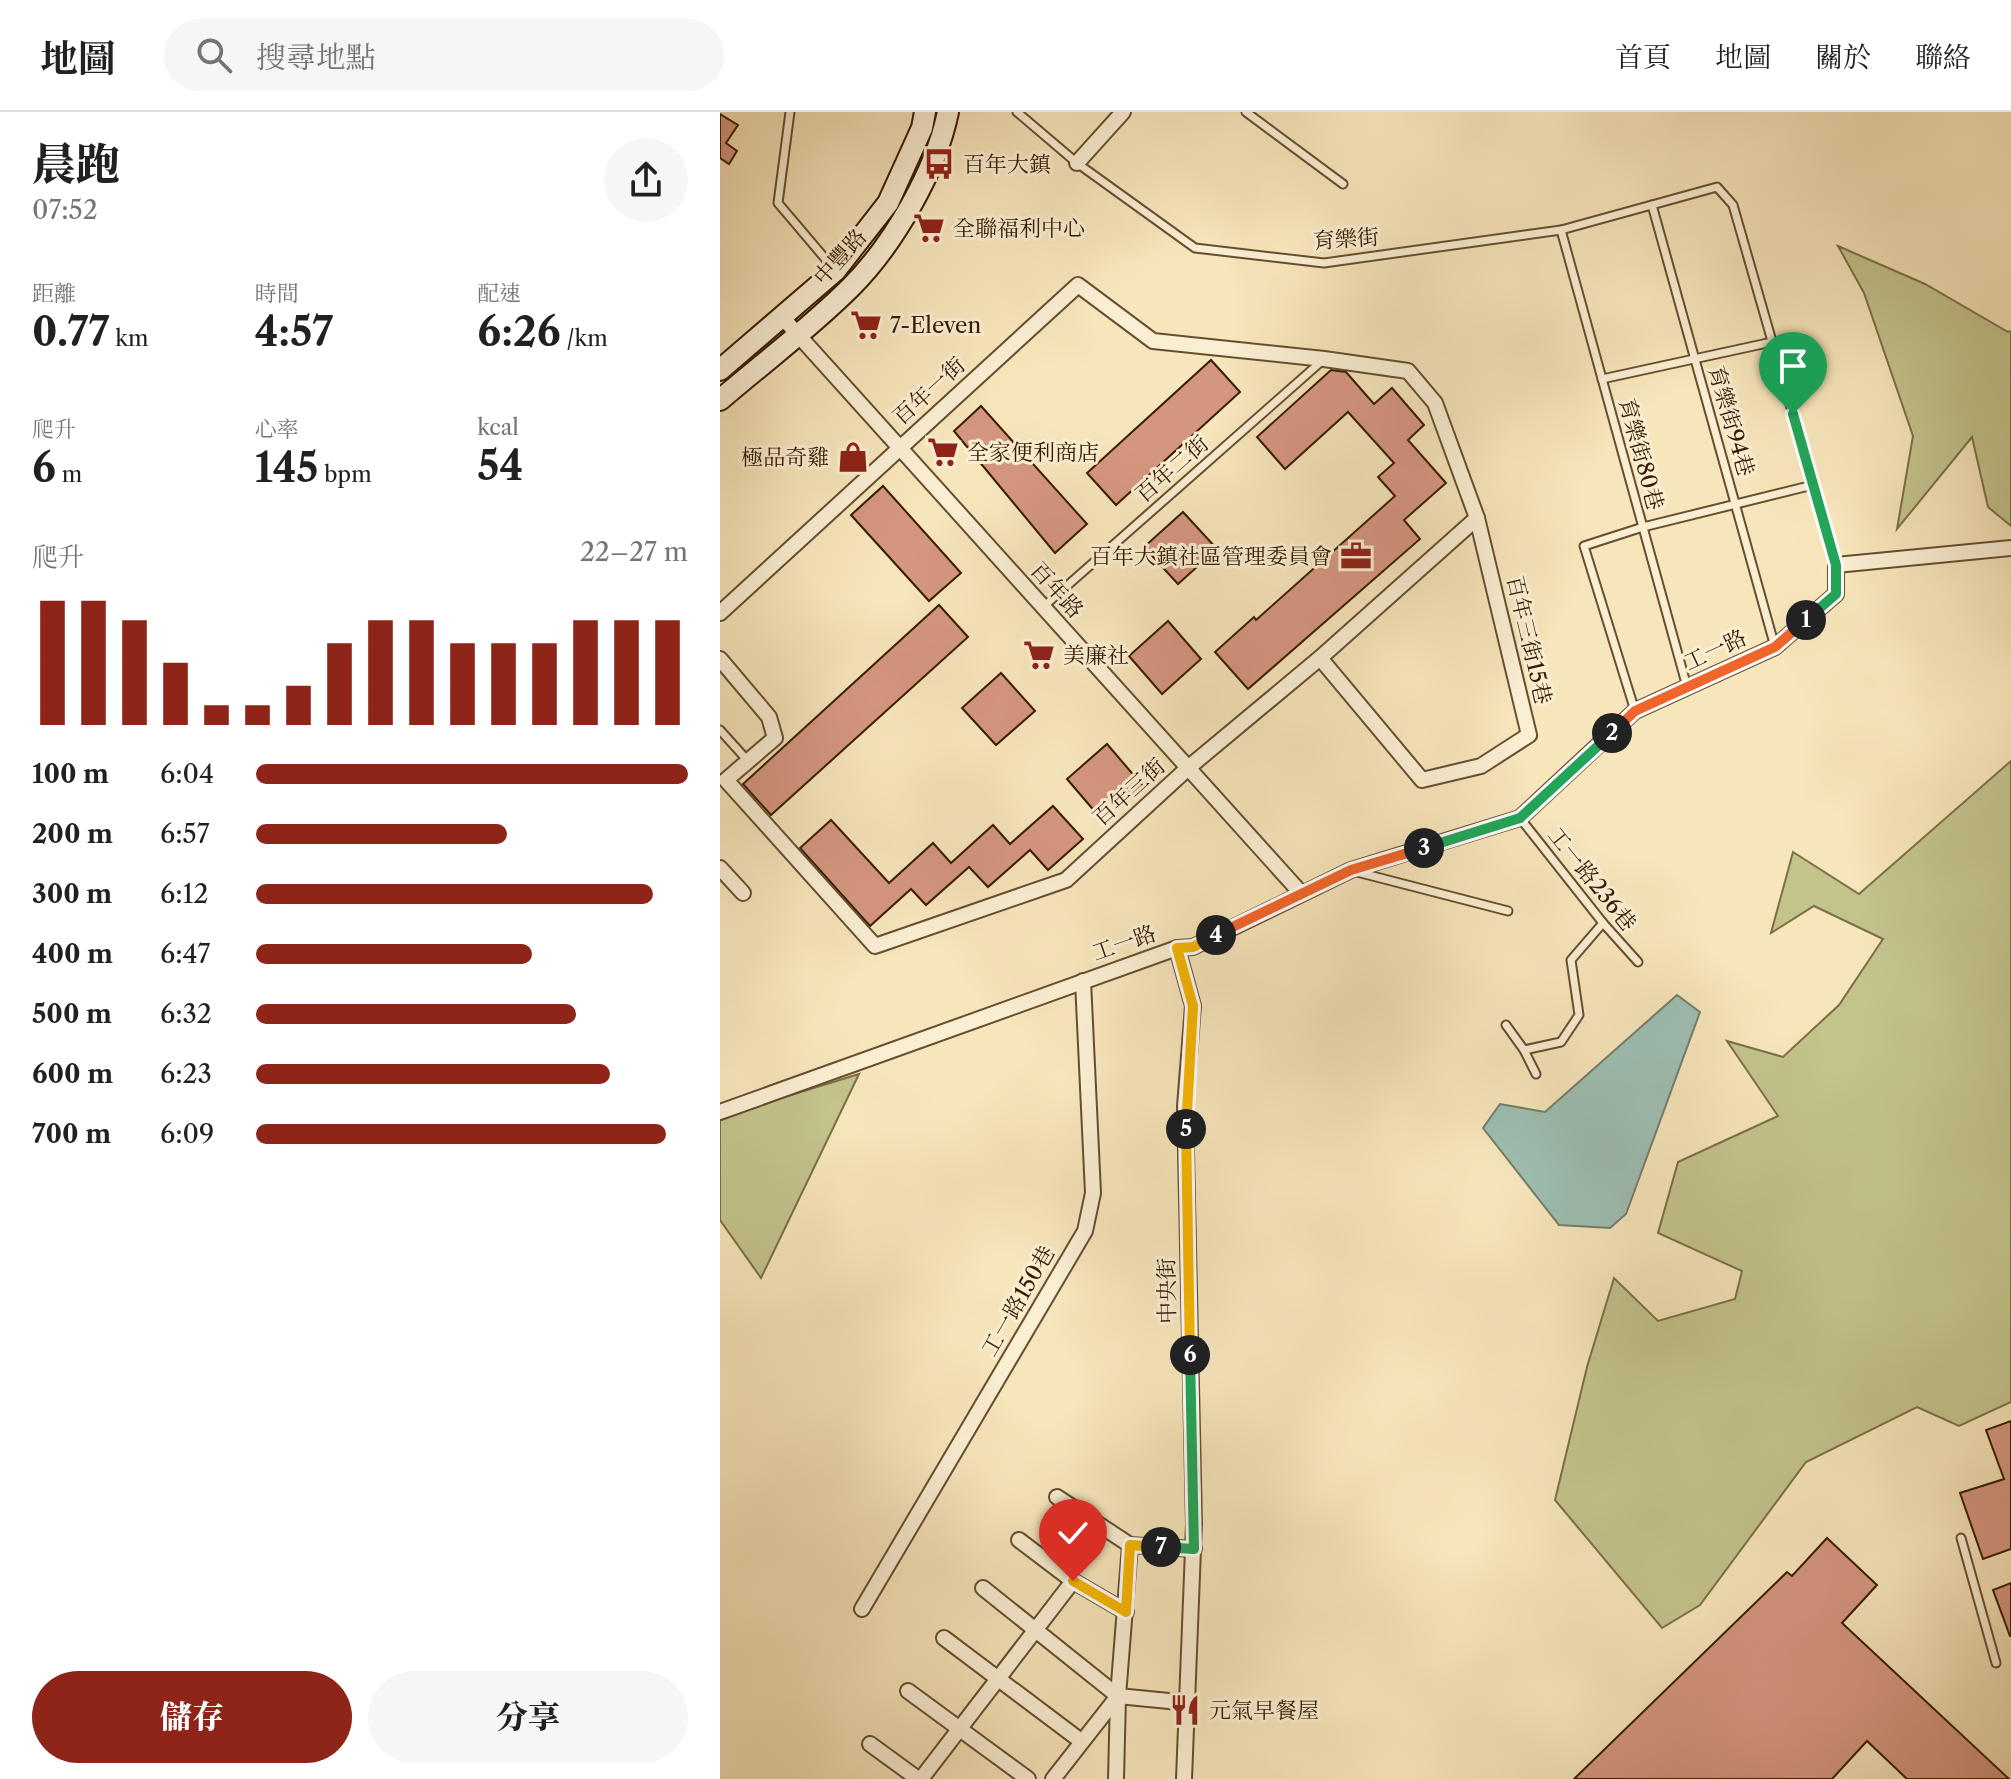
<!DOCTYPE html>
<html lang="zh-TW">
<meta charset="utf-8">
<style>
body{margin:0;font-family:"Libre Caslon Text","Noto Serif TC",serif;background:#f6f6f6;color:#202124;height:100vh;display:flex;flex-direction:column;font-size:30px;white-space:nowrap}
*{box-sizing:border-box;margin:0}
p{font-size:26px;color:#757577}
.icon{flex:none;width:44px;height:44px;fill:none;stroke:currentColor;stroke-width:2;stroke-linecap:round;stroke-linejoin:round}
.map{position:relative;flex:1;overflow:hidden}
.sheet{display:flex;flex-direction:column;background:#fff;width:720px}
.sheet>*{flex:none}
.pin{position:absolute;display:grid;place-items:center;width:68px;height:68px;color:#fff;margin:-82px -34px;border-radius:50% 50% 50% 0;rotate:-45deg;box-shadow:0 0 8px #0007}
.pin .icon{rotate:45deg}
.km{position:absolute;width:40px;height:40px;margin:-20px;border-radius:50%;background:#222;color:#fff;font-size:22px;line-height:40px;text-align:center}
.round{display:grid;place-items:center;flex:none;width:84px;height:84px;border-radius:42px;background:#f6f6f6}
.overview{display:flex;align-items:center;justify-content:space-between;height:136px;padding:0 32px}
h1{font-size:44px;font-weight:800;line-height:60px}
.metrics{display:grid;grid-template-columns:repeat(3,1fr);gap:12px;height:136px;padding:8px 32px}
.metrics div{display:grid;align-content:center}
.metrics b{font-size:40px;font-weight:800}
.metrics small{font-size:22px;font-weight:400}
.metrics p{font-size:22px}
.chart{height:224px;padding:16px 32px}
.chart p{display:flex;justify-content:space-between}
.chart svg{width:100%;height:144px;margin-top:8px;stroke:#8f2418;stroke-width:6}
.action{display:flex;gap:16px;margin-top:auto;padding:16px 32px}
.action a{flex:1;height:92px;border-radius:48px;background:#8f2418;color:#fff;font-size:32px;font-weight:800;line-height:92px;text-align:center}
.action a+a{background:#f6f6f6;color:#202124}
ul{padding:0 32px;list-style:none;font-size:26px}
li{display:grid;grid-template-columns:128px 96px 1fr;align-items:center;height:60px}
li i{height:20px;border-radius:10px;background:#8f2418}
header{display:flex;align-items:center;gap:48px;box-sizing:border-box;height:112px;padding:0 40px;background:#fff;border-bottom:2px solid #e0e0e0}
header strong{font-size:38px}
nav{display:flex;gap:44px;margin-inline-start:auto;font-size:28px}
.search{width:560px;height:72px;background:#f6f6f6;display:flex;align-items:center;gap:20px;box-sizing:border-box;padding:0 28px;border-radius:44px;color:#757577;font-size:30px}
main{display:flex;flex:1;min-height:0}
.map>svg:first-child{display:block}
.green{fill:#c3c38c;stroke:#7c6f46;stroke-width:2}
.water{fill:#9dbfb3;stroke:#747d6b;stroke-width:2}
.building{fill:#d59680;stroke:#361b00;stroke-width:2}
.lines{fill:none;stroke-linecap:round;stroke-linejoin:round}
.service-casing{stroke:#664e2f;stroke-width:11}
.minor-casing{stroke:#664e2f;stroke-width:18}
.secondary-casing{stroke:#361b00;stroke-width:24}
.service{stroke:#faeed3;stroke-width:7}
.minor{stroke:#faeed3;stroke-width:14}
.secondary{stroke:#faeed3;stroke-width:20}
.split-1-casing{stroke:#fff;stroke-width:16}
.split-2-casing{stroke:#fff;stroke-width:16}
.split-3-casing{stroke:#fff;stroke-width:16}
.split-4-casing{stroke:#fff;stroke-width:16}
.split-5-casing{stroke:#fff;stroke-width:16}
.split-6-casing{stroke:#fff;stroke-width:16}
.split-7-casing{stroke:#fff;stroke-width:16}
.split-8-casing{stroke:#fff;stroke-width:16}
.split-1{stroke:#22a559;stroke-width:10}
.split-2{stroke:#f0652b;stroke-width:10}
.split-3{stroke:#22a559;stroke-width:10}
.split-4{stroke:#f0652b;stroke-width:10}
.split-5{stroke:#f5b400;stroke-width:10}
.split-6{stroke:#f5b400;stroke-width:10}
.split-7{stroke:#22a559;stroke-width:10}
.split-8{stroke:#f5b400;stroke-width:10}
.labels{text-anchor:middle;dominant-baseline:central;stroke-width:6;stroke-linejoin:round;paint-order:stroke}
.poi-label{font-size:22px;fill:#361b00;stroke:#faeed3;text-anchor:start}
.street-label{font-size:22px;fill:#361b00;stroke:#faeed3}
</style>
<header>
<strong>地圖</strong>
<div class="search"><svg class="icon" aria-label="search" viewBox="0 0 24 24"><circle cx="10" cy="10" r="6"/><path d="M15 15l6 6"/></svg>搜尋地點</div>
<nav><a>首頁</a><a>地圖</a><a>關於</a><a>聯絡</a></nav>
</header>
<main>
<section class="sheet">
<div class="overview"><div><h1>晨跑</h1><p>07:52</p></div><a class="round"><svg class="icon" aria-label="share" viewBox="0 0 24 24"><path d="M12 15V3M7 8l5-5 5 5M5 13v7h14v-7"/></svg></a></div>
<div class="metrics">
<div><p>距離</p><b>0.77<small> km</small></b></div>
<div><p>時間</p><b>4:57</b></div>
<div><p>配速</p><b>6:26<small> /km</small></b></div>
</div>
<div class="metrics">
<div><p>爬升</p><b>6<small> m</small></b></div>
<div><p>心率</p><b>145<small> bpm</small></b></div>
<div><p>kcal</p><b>54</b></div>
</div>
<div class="chart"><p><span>爬升</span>22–27 m</p>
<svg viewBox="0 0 160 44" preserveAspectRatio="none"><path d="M5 44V6M15 44V6M25 44V12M35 44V25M45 44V38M55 44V38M65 44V32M75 44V19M85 44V12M95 44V12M105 44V19M115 44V19M125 44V19M135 44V12M145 44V12M155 44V12"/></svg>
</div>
<ul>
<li><b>100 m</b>6:04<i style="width:100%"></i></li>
<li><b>200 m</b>6:57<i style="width:58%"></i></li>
<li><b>300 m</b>6:12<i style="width:92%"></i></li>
<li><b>400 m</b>6:47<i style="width:64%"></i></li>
<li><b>500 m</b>6:32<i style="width:74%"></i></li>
<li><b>600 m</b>6:23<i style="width:82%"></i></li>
<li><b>700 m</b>6:09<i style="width:95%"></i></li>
</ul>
<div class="action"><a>儲存</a><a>分享</a></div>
</section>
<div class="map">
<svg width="1291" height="1667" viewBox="0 0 1291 1667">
<rect width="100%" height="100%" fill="#f7e5bb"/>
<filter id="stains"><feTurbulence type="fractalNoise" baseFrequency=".0025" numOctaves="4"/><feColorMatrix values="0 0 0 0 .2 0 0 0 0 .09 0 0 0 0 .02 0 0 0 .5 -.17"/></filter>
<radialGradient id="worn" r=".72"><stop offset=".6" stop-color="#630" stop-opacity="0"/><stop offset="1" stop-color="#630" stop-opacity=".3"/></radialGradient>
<g class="green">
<path d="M1118 134 1205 172 1288 220 1291 219V414L1268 395 1252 325 1177 417 1193 324 1144 181Z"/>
<path d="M1291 649V1290L1239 1314 1197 1295 1086 1350 980 1493 942 1516 835 1388 867 1255 894 1166 938 1209 1015 1187 1022 1159 938 1121 958 1050 1058 1004 1007 929 1063 945 1119 893 1163 827 1094 794 1051 821 1073 740 1139 782Z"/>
<path d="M139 962 41 1166 0 1108V1005Z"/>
</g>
<path class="water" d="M957 883 980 900 906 1102 890 1116 839 1113 763 1016 780 992 825 1000Z"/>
<g class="building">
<path d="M0 2 18 13 6 31 17 39 9 52 0 46Z"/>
<path d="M491 248 520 280 396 393 367 361Z"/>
<path d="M611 258 626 260 654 292 672 276 704 313 688 328 726 371 684 408 700 427 528 577 495 540 534 505 536 508 675 384 658 365 674 351 628 300 565 357 537 325Z"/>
<path d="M261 294 367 412 335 441 234 319Z"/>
<path d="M163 374 241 461 209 489 131 403Z"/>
<path d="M463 400 497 437 458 472 424 435Z"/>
<path d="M219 493 248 525 51 703 23 672Z"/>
<path d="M448 509 481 547 442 582 409 544Z"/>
<path d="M281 561 315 599 276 633 242 596Z"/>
<path d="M387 632 423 674 383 709 347 667Z"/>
<path d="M333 694 363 727 328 758 310 738 268 775 249 755 206 793 191 777 150 814 80 736 111 708 169 771 213 731 231 751 273 713 290 732Z"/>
<path d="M1291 1309V1437L1263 1447 1240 1381 1284 1367 1266 1318Z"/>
<path d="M1107 1426 1157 1473 1122 1511 1289 1667H1187L1147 1629 1112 1667H854L1067 1460 1072 1464Z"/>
<path d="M1291 1471V1524H1290L1273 1478Z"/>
</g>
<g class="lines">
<defs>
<g id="service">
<path d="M70 0 58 91 114 157"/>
<path d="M297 0 357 51 475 136 604 151 841 118 997 75 1013 93 1116 453"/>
<path d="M526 0 623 72"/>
<path d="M932 93 1055 535"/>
<path d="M841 118 967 575"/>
<path d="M882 267 1052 230"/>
<path d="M323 495 603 248"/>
<path d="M915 599 864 434 923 415 1093 373"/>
<path d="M0 618 28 649"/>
<path d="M800 706 883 811 918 850"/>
<path d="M637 760 788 799"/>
<path d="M786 913 804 938"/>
<path d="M816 962 804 938 841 930 859 903 851 848 883 811"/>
<path d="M1241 1426 1276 1551"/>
</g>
<g id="minor">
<path d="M357 51 403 0"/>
<path d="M62 205 580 780"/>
<path d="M0 501 358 173 433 229 604 247 688 259 715 291 757 406 809 623 761 654 702 668 600 546"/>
<path d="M0 547 49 605 55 626 6 668 155 834 346 768 468 656 600 546 757 406"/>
<path d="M0 756 23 781"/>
<path d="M457 836 473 894 465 994 474 1412 464 1667"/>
<path d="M0 1000 457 836 473 835 631 758 800 706 915 599 1055 535 1116 482V453L1291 436"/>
<path d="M337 1385 410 1433 474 1437"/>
<path d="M299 1428 353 1469 406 1500"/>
<path d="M263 1476 398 1584"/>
<path d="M142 1497 365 1119 373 1081 363 869"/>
<path d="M224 1526 361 1629"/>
<path d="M188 1579 308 1667"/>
<path d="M398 1584 469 1591"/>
<path d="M150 1632 198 1667"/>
<path d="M201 1667 353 1469"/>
<path d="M333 1667 398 1584"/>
<path d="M396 1667 398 1584 410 1433"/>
</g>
<g id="secondary">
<path d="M0 258 115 159 168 91 202 16 205 0"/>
<path d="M0 288C43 251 90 216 131 175 173 133 216 59 228 0"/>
</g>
</defs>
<use href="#service" class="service-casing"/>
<use href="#minor" class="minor-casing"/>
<use href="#secondary" class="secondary-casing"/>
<use href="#service" class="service"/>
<use href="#minor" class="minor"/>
<use href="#secondary" class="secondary"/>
</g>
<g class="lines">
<defs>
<path id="split-1" d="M1073 302 1116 453V482L1086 508"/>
<path id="split-2" d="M892 621 915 599 1055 535 1086 508"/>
<path id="split-3" d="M704 736 800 706 892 621"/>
<path id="split-4" d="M496 823 631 758 704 736"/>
<path id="split-5" d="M466 1017 473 894 457 836 473 835 496 823"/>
<path id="split-6" d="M466 1017 470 1243"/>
<path id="split-7" d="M441 1435 474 1437 470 1243"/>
<path id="split-8" d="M353 1469 406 1500 410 1433 441 1435"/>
</defs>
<use href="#split-1" class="split-1-casing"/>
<use href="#split-2" class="split-2-casing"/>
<use href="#split-3" class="split-3-casing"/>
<use href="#split-4" class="split-4-casing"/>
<use href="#split-5" class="split-5-casing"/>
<use href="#split-6" class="split-6-casing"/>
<use href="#split-7" class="split-7-casing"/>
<use href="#split-8" class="split-8-casing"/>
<use href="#split-1" class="split-1"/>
<use href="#split-2" class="split-2"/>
<use href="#split-3" class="split-3"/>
<use href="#split-4" class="split-4"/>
<use href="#split-5" class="split-5"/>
<use href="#split-6" class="split-6"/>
<use href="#split-7" class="split-7"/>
<use href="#split-8" class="split-8"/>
</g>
<defs>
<symbol id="bus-bare" viewBox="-9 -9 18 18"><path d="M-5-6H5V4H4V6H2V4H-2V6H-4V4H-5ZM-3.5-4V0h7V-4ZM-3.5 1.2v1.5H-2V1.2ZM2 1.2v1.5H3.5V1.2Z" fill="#8f2418" stroke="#faeed3" stroke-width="2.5" paint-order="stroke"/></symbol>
<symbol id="supermarket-bare" viewBox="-9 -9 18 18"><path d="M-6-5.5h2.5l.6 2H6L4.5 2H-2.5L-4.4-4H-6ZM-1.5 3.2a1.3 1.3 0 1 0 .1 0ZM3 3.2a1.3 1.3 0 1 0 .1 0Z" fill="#8f2418" stroke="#faeed3" stroke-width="2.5" paint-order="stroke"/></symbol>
<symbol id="shop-bare" viewBox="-9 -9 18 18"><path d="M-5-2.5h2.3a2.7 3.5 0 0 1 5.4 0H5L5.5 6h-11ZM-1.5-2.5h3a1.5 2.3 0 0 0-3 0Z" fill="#8f2418" stroke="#faeed3" stroke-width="2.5" paint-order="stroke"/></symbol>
<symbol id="office-bare" viewBox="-9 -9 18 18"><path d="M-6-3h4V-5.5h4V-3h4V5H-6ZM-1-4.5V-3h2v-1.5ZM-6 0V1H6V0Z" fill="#8f2418" stroke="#faeed3" stroke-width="2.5" paint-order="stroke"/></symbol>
<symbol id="restaurant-bare" viewBox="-9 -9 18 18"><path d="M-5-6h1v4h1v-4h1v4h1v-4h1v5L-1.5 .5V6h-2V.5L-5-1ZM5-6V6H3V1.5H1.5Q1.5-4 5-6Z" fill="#8f2418" stroke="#faeed3" stroke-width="2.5" paint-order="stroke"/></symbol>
</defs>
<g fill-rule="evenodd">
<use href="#bus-bare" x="197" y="30" width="44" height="44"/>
<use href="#supermarket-bare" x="187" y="94" width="44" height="44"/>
<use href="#supermarket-bare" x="124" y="191" width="44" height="44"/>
<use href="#supermarket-bare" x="201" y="318" width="44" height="44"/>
<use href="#shop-bare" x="111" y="323" width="44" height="44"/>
<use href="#office-bare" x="614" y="422" width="44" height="44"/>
<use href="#supermarket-bare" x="297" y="521" width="44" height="44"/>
<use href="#restaurant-bare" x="443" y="1576" width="44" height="44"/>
</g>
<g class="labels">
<g class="poi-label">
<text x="243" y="52">百年大鎮</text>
<text x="233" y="116">全聯福利中心</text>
<text x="170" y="213">7-Eleven</text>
<text x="247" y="340">全家便利商店</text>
<text x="109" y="345" text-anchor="end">極品奇雞</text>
<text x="612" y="444" text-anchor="end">百年大鎮社區管理委員會</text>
<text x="343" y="543">美廉社</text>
<text x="489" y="1598">元氣早餐屋</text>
</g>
<g class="street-label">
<text transform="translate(626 127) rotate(-4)">育樂街</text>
<text transform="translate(120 145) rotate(-48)">中豐路</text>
<text transform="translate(209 279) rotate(-42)">百年一街</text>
<text transform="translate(1011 309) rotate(74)">育樂街94巷</text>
<text transform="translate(921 342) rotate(75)">育樂街80巷</text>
<text transform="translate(452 357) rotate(-41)">百年二街</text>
<text transform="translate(337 478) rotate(48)">百年路</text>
<text transform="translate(809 528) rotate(77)">百年三街15巷</text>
<text transform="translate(995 538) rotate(-25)">工一路</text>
<text transform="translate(409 680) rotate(-42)">百年三街</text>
<text transform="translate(872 767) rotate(51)">工一路236巷</text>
<text transform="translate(404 831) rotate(-19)">工一路</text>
<text transform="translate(447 1179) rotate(-91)">中央街</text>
<text transform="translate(298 1189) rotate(-60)">工一路150巷</text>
</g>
</g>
<rect width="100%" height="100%" filter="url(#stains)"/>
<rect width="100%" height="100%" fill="url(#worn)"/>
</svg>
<div class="pin" style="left:1073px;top:302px;background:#1e9e55"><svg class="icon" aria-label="arrive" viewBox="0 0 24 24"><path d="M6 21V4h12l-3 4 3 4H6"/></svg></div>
<div class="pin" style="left:353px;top:1469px;background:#d93025"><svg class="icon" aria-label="check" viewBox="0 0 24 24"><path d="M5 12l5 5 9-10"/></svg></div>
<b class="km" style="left:1086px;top:508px">1</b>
<b class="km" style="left:892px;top:621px">2</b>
<b class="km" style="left:704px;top:736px">3</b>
<b class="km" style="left:496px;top:823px">4</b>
<b class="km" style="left:466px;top:1017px">5</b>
<b class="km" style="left:470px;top:1243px">6</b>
<b class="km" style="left:441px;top:1435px">7</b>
</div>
</main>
